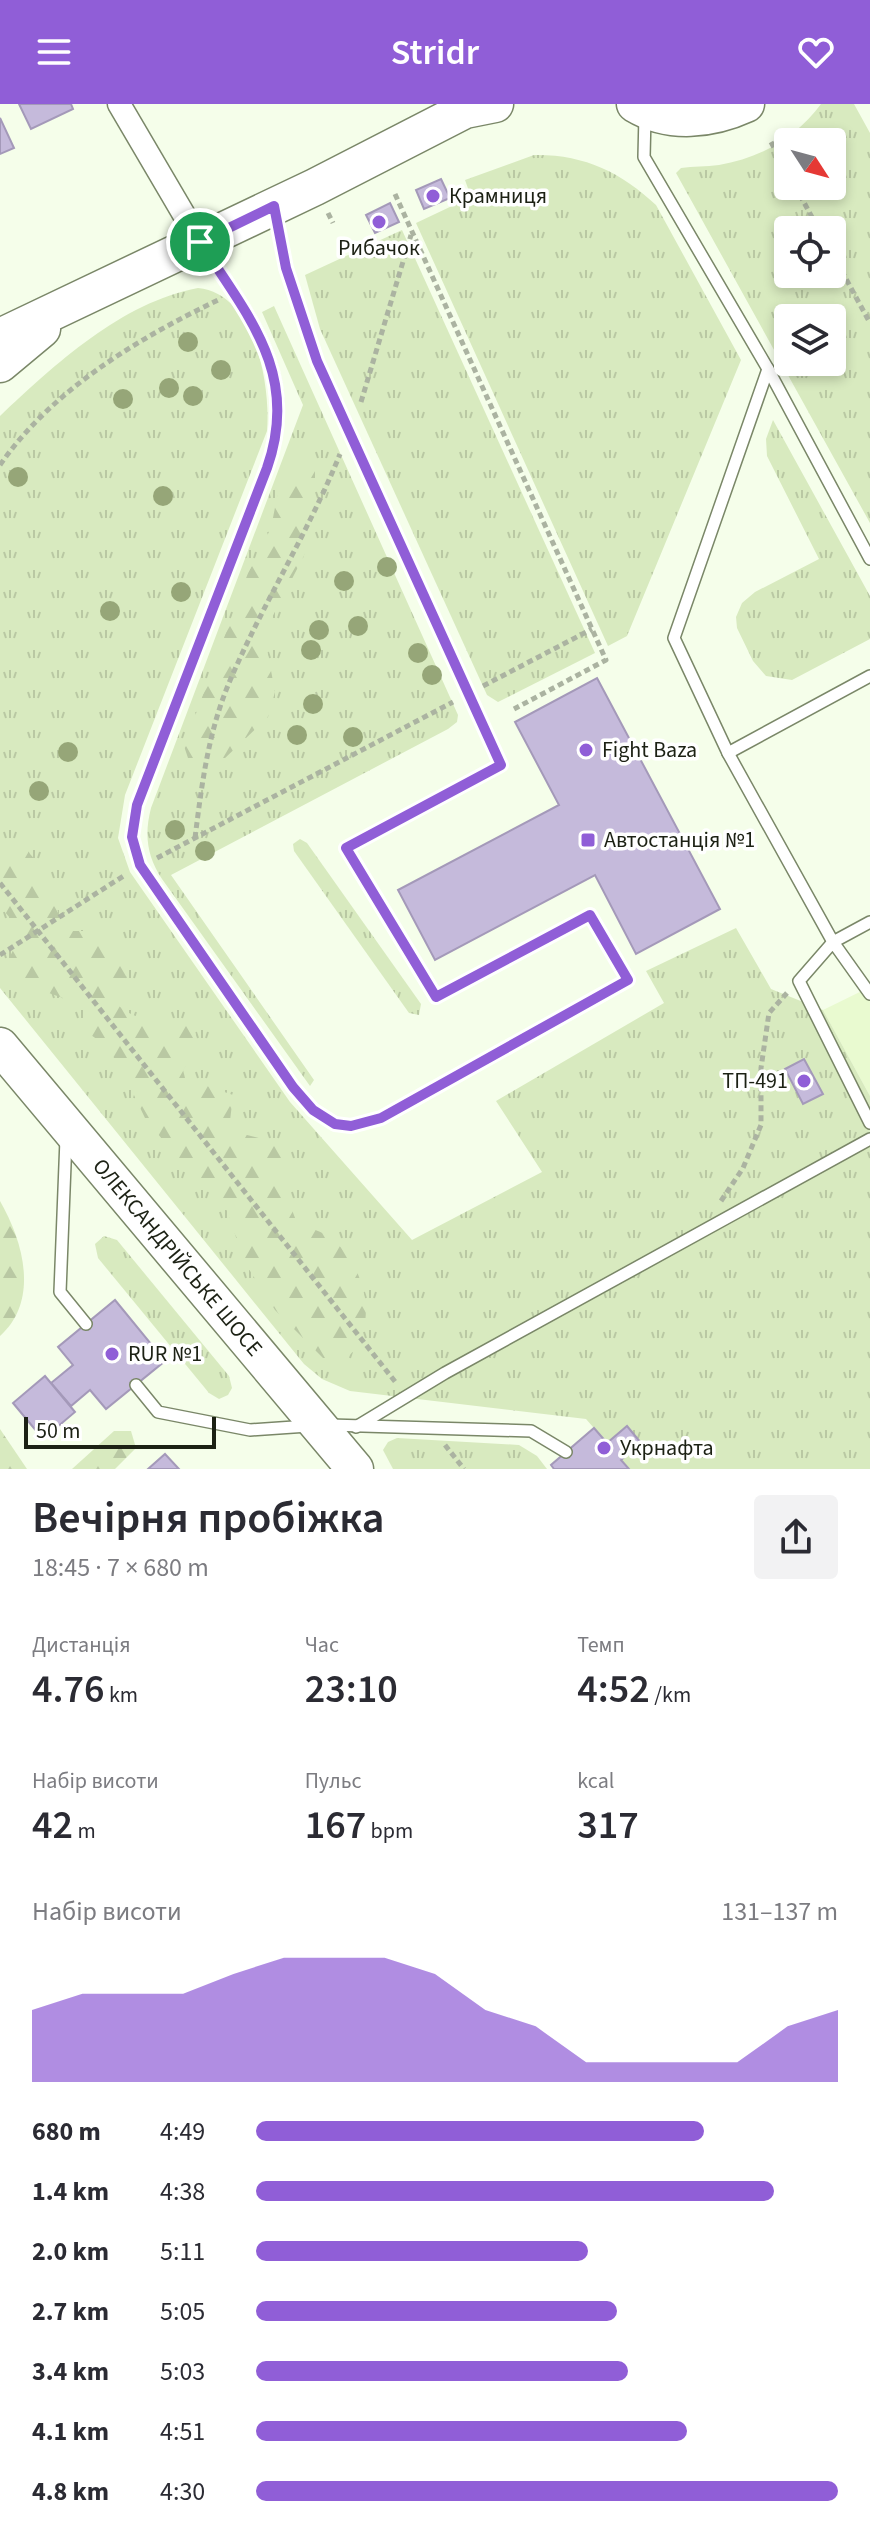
<!DOCTYPE html>
<html lang="uk">
<meta charset="utf-8">
<style>
body{margin:0;font-family:"Source Sans 3",sans-serif;background:#f2f2f3;color:#2b2b33;height:100vh;display:flex;flex-direction:column;font-size:30px;white-space:nowrap}
*{box-sizing:border-box;margin:0}
p{font-size:26px;color:#7c7c81}
.icon{flex:none;width:44px;height:44px;fill:none;stroke:currentColor;stroke-width:2;stroke-linecap:round;stroke-linejoin:round}
.map{position:relative;height:1365px;overflow:hidden}
.panel{display:flex;flex-direction:column;background:#fff;flex:1}
.panel>*{flex:none}
.needle{width:52px;rotate:126deg}
.controls{position:absolute;left:774px;top:24px;display:grid;gap:16px}
.controls a{display:grid;place-items:center;width:72px;height:72px;border-radius:8px;background:#fff;box-shadow:0 4px 12px #0003;font-size:40px}
.scale{position:absolute;left:24px;bottom:20px;width:192px;box-sizing:border-box;padding-left:8px;border:4px solid #1c2114;border-top:0;font-size:22px;line-height:28px;white-space:nowrap;color:#1c2114;-webkit-text-stroke:6px #fff;paint-order:stroke}
.pin{position:absolute;display:grid;place-items:center;width:68px;height:68px;color:#fff;margin:-34px;border:4px solid #fff;border-radius:50%;box-shadow:0 2px 8px #0007}
.round{display:grid;place-items:center;flex:none;width:84px;height:84px;border-radius:8px;background:#f2f2f3}
.overview{display:flex;align-items:center;justify-content:space-between;height:136px;padding:0 32px}
h1{font-size:44px;font-weight:600;line-height:60px}
.metrics{display:grid;grid-template-columns:repeat(3,1fr);gap:12px;height:136px;padding:8px 32px}
.metrics div{display:grid;align-content:center}
.metrics b{font-size:40px;font-weight:600}
.metrics small{font-size:22px;font-weight:400}
.metrics p{font-size:22px}
.chart{height:224px;padding:16px 32px}
.chart p{display:flex;justify-content:space-between}
.chart svg{width:100%;height:144px;margin-top:8px;fill:#905ed7;opacity:.7}
ul{padding:0 32px;list-style:none;font-size:26px}
li{display:grid;grid-template-columns:128px 96px 1fr;align-items:center;height:60px}
li i{height:20px;border-radius:10px;background:#905ed7}
header{display:flex;justify-content:space-between;align-items:center;height:104px;padding:0 32px;background:#905ed7;color:#fff;font-size:36px;font-weight:600}
.map>svg:first-child{display:block}
.built{fill:#e9fad0}
.grass{fill:url(#grass-tufts);fill-rule:evenodd}
.forest{fill:url(#forest-firs)}
.building{fill:#c5badb;stroke:#a499b9;stroke-width:2}
.lines{fill:none;stroke-linecap:round;stroke-linejoin:round}
.service-casing{stroke:#7a8768;stroke-width:14}
.minor-casing{stroke:#7a8768;stroke-width:25}
.primary-casing{stroke:#7a8768;stroke-width:39}
.path{stroke:#abb3a1;stroke-width:5;stroke-dasharray:6 4;stroke-linecap:butt}
.service{stroke:#fff;stroke-width:11}
.minor{stroke:#fff;stroke-width:22}
.primary{stroke:#fff;stroke-width:36}
.tree{fill:#96a678}
.route-casing{stroke:#fff;stroke-width:16}
.route{stroke:#905ed7;stroke-width:10}
.poi-dot{fill:#905ed7;stroke:#fff;stroke-width:3}
.labels{text-anchor:middle;dominant-baseline:central;stroke-width:7;stroke-linejoin:round;paint-order:stroke}
.poi-label{font-size:22px;fill:#1c2114;stroke:#fff;text-anchor:start}
.street-label{font-size:22px;fill:#1c2114;stroke:#fff}
</style>
<header><svg class="icon" aria-label="menu" viewBox="0 0 24 24"><path d="M4 6h16M4 12h16M4 18h16"/></svg>Stridr<svg class="icon" aria-label="heart" viewBox="0 0 24 24"><path d="M12 20l-8-8c-3-5 5-10 8-4 3-6 11-1 8 4z"/></svg></header>
<div class="map">
<svg width="870" height="1365" viewBox="0 0 870 1365">
<defs>
<pattern id="grass-tufts" width="24" height="20" patternUnits="userSpaceOnUse" patternTransform="scale(2)"><rect width="24" height="20" fill="#d8eabf"/><path d="M3 7l-1-3M5 7V3M7 7l1-3M15 17l-1-3M17 17v-4M19 17l1-3" fill="none" stroke="#b9c8a3"/></pattern>
<pattern id="forest-firs" width="22" height="20" patternUnits="userSpaceOnUse" patternTransform="scale(2)"><rect width="22" height="20" fill="#d8eabf"/><path d="M5 1l3.5 6h-7zM16 11l3.5 6h-7z" fill="#b9c8a3"/></pattern>
</defs>
<rect width="100%" height="100%" fill="#f5feea"/>
<path class="built" d="M870 883V992L823 906Z"/>
<g class="grass">
<path d="M821 0H854L870 29V419L676 69 681 64C693 62 706 63 719 61 760 54 796 34 821 0ZM788 38H832V82H788ZM788 126H832V170H788ZM788 214H832V258H788Z"/>
<path d="M534 51C583 50 621 68 656 101L741 256 627 532 608 542 416 119 471 93 465 76Z"/>
<path d="M402 126 595 549 498 598 487 591 320 225 305 171Z"/>
<path d="M198 184C255 189 271 282 267 327L125 691 118 734 130 768 290 998 412 1136 542 1068 496 997 664 899 646 867 736 824 771 885 823 906 870 992V1365H629L621 1356 641 1339 627 1322 607 1339 586 1315 350 1287 322 1275 304 1260 0 884V312C54 261 122 198 198 184Z"/>
<path d="M274 202 458 611 457 618 448 625 171 771 314 976 310 982 162 775C147 752 144 731 151 704L303 301 262 208Z"/>
<path d="M773 316 870 492V535L792 576 766 572 753 557 737 524 736 513 742 499 755 488 819 455 767 352 766 335Z"/>
<path d="M300 735 307 739 421 900 419 911 409 909 294 747 293 740Z"/>
<path d="M104 1132 117 1136 229 1272 232 1284 228 1291 219 1295 209 1289 98 1154 95 1140Z"/>
<path d="M397 1334 519 1341 537 1352 547 1365H393L383 1346 388 1338Z"/>
</g>
<g class="forest">
<path d="M302 356 315 365V383L307 409 311 438 264 529 275 588 268 613 224 655 199 665 189 657 184 642 248 469 271 424 278 388 290 367Z"/>
<path d="M10 734C29 743 49 772 55 792 59 807 56 815 68 827H93L118 844 128 857 129 867 115 898C138 923 164 912 192 920 202 937 192 951 183 966L185 974 233 991 230 1017 235 1028 278 1039 285 1048 289 1060 285 1088 297 1119C308 1124 322 1127 331 1134 367 1162 382 1229 342 1258L325 1256 275 1206 245 1159 221 1090 179 1056 145 1014 121 964 105 941 84 926 85 902 13 876 5 863 17 838 15 820 0 802V736Z"/>
<path d="M0 1097C23 1137 40 1196 0 1232Z"/>
<path d="M0 1325 27 1365H0Z"/>
<path d="M114 1327H131L136 1344 115 1365H72Z"/>
</g>
<g class="building">
<path d="M19 0H71L73 5 31 25Z"/>
<path d="M0 14 14 44 0 50Z"/>
<path d="M441 75 450 94 424 105 416 86Z"/>
<path d="M390 99 399 118 375 129 366 111Z"/>
<path d="M597 574 720 805 636 850 595 771 435 856 398 786 559 701 515 618Z"/>
<path d="M804 955 823 990 803 1000 785 965Z"/>
<path d="M115 1196 165 1257 106 1305 90 1286 71 1302 51 1279 73 1261 58 1243Z"/>
<path d="M45 1272 75 1308 43 1335 13 1299Z"/>
<path d="M627 1322 641 1339 621 1356 629 1365H554L551 1361 594 1324 607 1339Z"/>
<path d="M165 1350 179 1365H148Z"/>
</g>
<g class="lines">
<defs>
<g id="service">
<path d="M645 11 644 53 768 265 870 455"/>
<path d="M203 142C251 215 300 272 267 364L137 701 132 733 140 761 293 983 313 1006 335 1020 351 1022 381 1014 628 876 590 811 436 893 346 744 501 661 317 257 286 164 275 107"/>
<path d="M768 265 674 534 728 649 870 572"/>
<path d="M728 649 833 838 870 818"/>
<path d="M870 890 833 838 799 877 870 1019"/>
<path d="M66 1035 60 1188 86 1220"/>
<path d="M136 1281 158 1308 250 1326 308 1322"/>
<path d="M330 1321 531 1327 566 1348"/>
<path d="M356 1323 445 1269 870 1035"/>
</g>
<path id="minor" d="M119 0 200 138"/>
<g id="primary">
<path d="M635 0C670 21 711 16 746 0"/>
<path d="M0 233 315 83 465 6 495 0"/>
<path d="M0 260 42 225"/>
<path id="s1" d="M0 942 355 1365"/>
</g>
</defs>
<use href="#service" class="service-casing"/>
<use href="#minor" class="minor-casing"/>
<use href="#primary" class="primary-casing"/>
<g class="path">
<path d="M771 38 788 69"/>
<path d="M795 82 819 126"/>
<path d="M395 90 606 556 514 605"/>
<path d="M328 109 333 119"/>
<path d="M832 149 870 219"/>
<path d="M361 298 411 131"/>
<path d="M0 361C52 286 137 235 218 196"/>
<path d="M483 582 592 525"/>
<path d="M195 734C202 678 209 623 232 572 265 496 309 427 340 350"/>
<path d="M157 754 453 598"/>
<path d="M0 779 397 1280"/>
<path d="M0 851 125 771"/>
<path d="M721 1097 743 1064 761 1021V964L769 909 787 889"/>
<path d="M445 1341 464 1365"/>
</g>
<use href="#service" class="service"/>
<use href="#minor" class="minor"/>
<use href="#primary" class="primary"/>
</g>
<g class="tree">
<circle cx="188" cy="238" r="10"/>
<circle cx="221" cy="266" r="10"/>
<circle cx="169" cy="284" r="10"/>
<circle cx="193" cy="292" r="10"/>
<circle cx="123" cy="295" r="10"/>
<circle cx="18" cy="373" r="10"/>
<circle cx="163" cy="392" r="10"/>
<circle cx="387" cy="463" r="10"/>
<circle cx="344" cy="477" r="10"/>
<circle cx="181" cy="488" r="10"/>
<circle cx="110" cy="507" r="10"/>
<circle cx="358" cy="522" r="10"/>
<circle cx="319" cy="526" r="10"/>
<circle cx="311" cy="546" r="10"/>
<circle cx="418" cy="549" r="10"/>
<circle cx="432" cy="571" r="10"/>
<circle cx="313" cy="600" r="10"/>
<circle cx="297" cy="631" r="10"/>
<circle cx="353" cy="633" r="10"/>
<circle cx="68" cy="648" r="10"/>
<circle cx="39" cy="687" r="10"/>
<circle cx="175" cy="726" r="10"/>
<circle cx="205" cy="747" r="10"/>
</g>
<g class="lines">
<defs>
<path id="route" d="M274 102 286 164 317 257 501 661 346 744 436 893 590 811 628 876 381 1014 351 1022 335 1020 313 1006 293 983 140 761 132 733 137 701 267 364C300 271 249 213 200 138Z"/>
</defs>
<use href="#route" class="route-casing"/>
<use href="#route" class="route"/>
</g>
<g class="poi-dot">
<circle cx="433" cy="92" r="8"/>
<circle cx="379" cy="118" r="8"/>
<circle cx="586" cy="646" r="8"/>
<rect x="580" y="728" width="16" height="16" rx="4"/>
<circle cx="804" cy="977" r="8"/>
<circle cx="112" cy="1250" r="8"/>
<circle cx="604" cy="1344" r="8"/>
</g>
<g class="labels">
<g class="poi-label">
<text x="449" y="92">Крамниця</text>
<text x="379" y="144" text-anchor="middle">Рибачок</text>
<text x="602" y="646">Fight Baza</text>
<text x="604" y="736">Автостанція №1</text>
<text x="788" y="977" text-anchor="end">ТП-491</text>
<text x="128" y="1250">RUR №1</text>
<text x="620" y="1344">Укрнафта</text>
</g>
<g class="street-label">
<text stroke="none"><textPath href="#s1" startOffset="276">ОЛЕКСАНДРІЙСЬКЕ ШОСЕ</textPath></text>
</g>
</g>
</svg>
<div class="controls">
<a><svg class="needle" viewBox="-14 -14 28 28"><path d="M0-13l5 13h-10z" fill="#e53935"/><path d="M0 13l5-13h-10z" fill="#7c7c81"/></svg></a>
<a><svg class="icon" aria-label="locate" viewBox="0 0 24 24"><circle cx="12" cy="12" r="6"/><path d="M12 2v4M12 18v4M2 12h4M18 12h4"/></svg></a>
<a><svg class="icon" aria-label="layers" viewBox="0 0 24 24"><path d="M12 4l9 5-9 5-9-5zM3 14l9 5 9-5"/></svg></a>
</div>
<div class="scale">50 m</div>
<div class="pin" style="left:200px;top:138px;background:#1e9e55"><svg class="icon" aria-label="arrive" viewBox="0 0 24 24"><path d="M6 21V4h12l-3 4 3 4H6"/></svg></div>
</div>
<section class="panel">
<div class="overview"><div><h1>Вечірня пробіжка</h1><p>18:45 · 7 × 680 m</p></div><a class="round"><svg class="icon" aria-label="share" viewBox="0 0 24 24"><path d="M12 15V3M7 8l5-5 5 5M5 13v7h14v-7"/></svg></a></div>
<div class="metrics">
<div><p>Дистанція</p><b>4.76<small> km</small></b></div>
<div><p>Час</p><b>23:10</b></div>
<div><p>Темп</p><b>4:52<small> /km</small></b></div>
</div>
<div class="metrics">
<div><p>Набір висоти</p><b>42<small> m</small></b></div>
<div><p>Пульс</p><b>167<small> bpm</small></b></div>
<div><p>kcal</p><b>317</b></div>
</div>
<div class="chart"><p><span>Набір висоти</span>131–137 m</p>
<svg viewBox="0 0 160 44" preserveAspectRatio="none"><path d="M0 44V22L10 17L20 17L30 17L40 11L50 6L60 6L70 6L80 11L90 22L100 27L110 38L120 38L130 38L140 38L150 27L160 22V44z"/></svg>
</div>
<ul>
<li><b>680 m</b>4:49<i style="width:77%"></i></li>
<li><b>1.4 km</b>4:38<i style="width:89%"></i></li>
<li><b>2.0 km</b>5:11<i style="width:57%"></i></li>
<li><b>2.7 km</b>5:05<i style="width:62%"></i></li>
<li><b>3.4 km</b>5:03<i style="width:64%"></i></li>
<li><b>4.1 km</b>4:51<i style="width:74%"></i></li>
<li><b>4.8 km</b>4:30<i style="width:100%"></i></li>
</ul>
</section>
